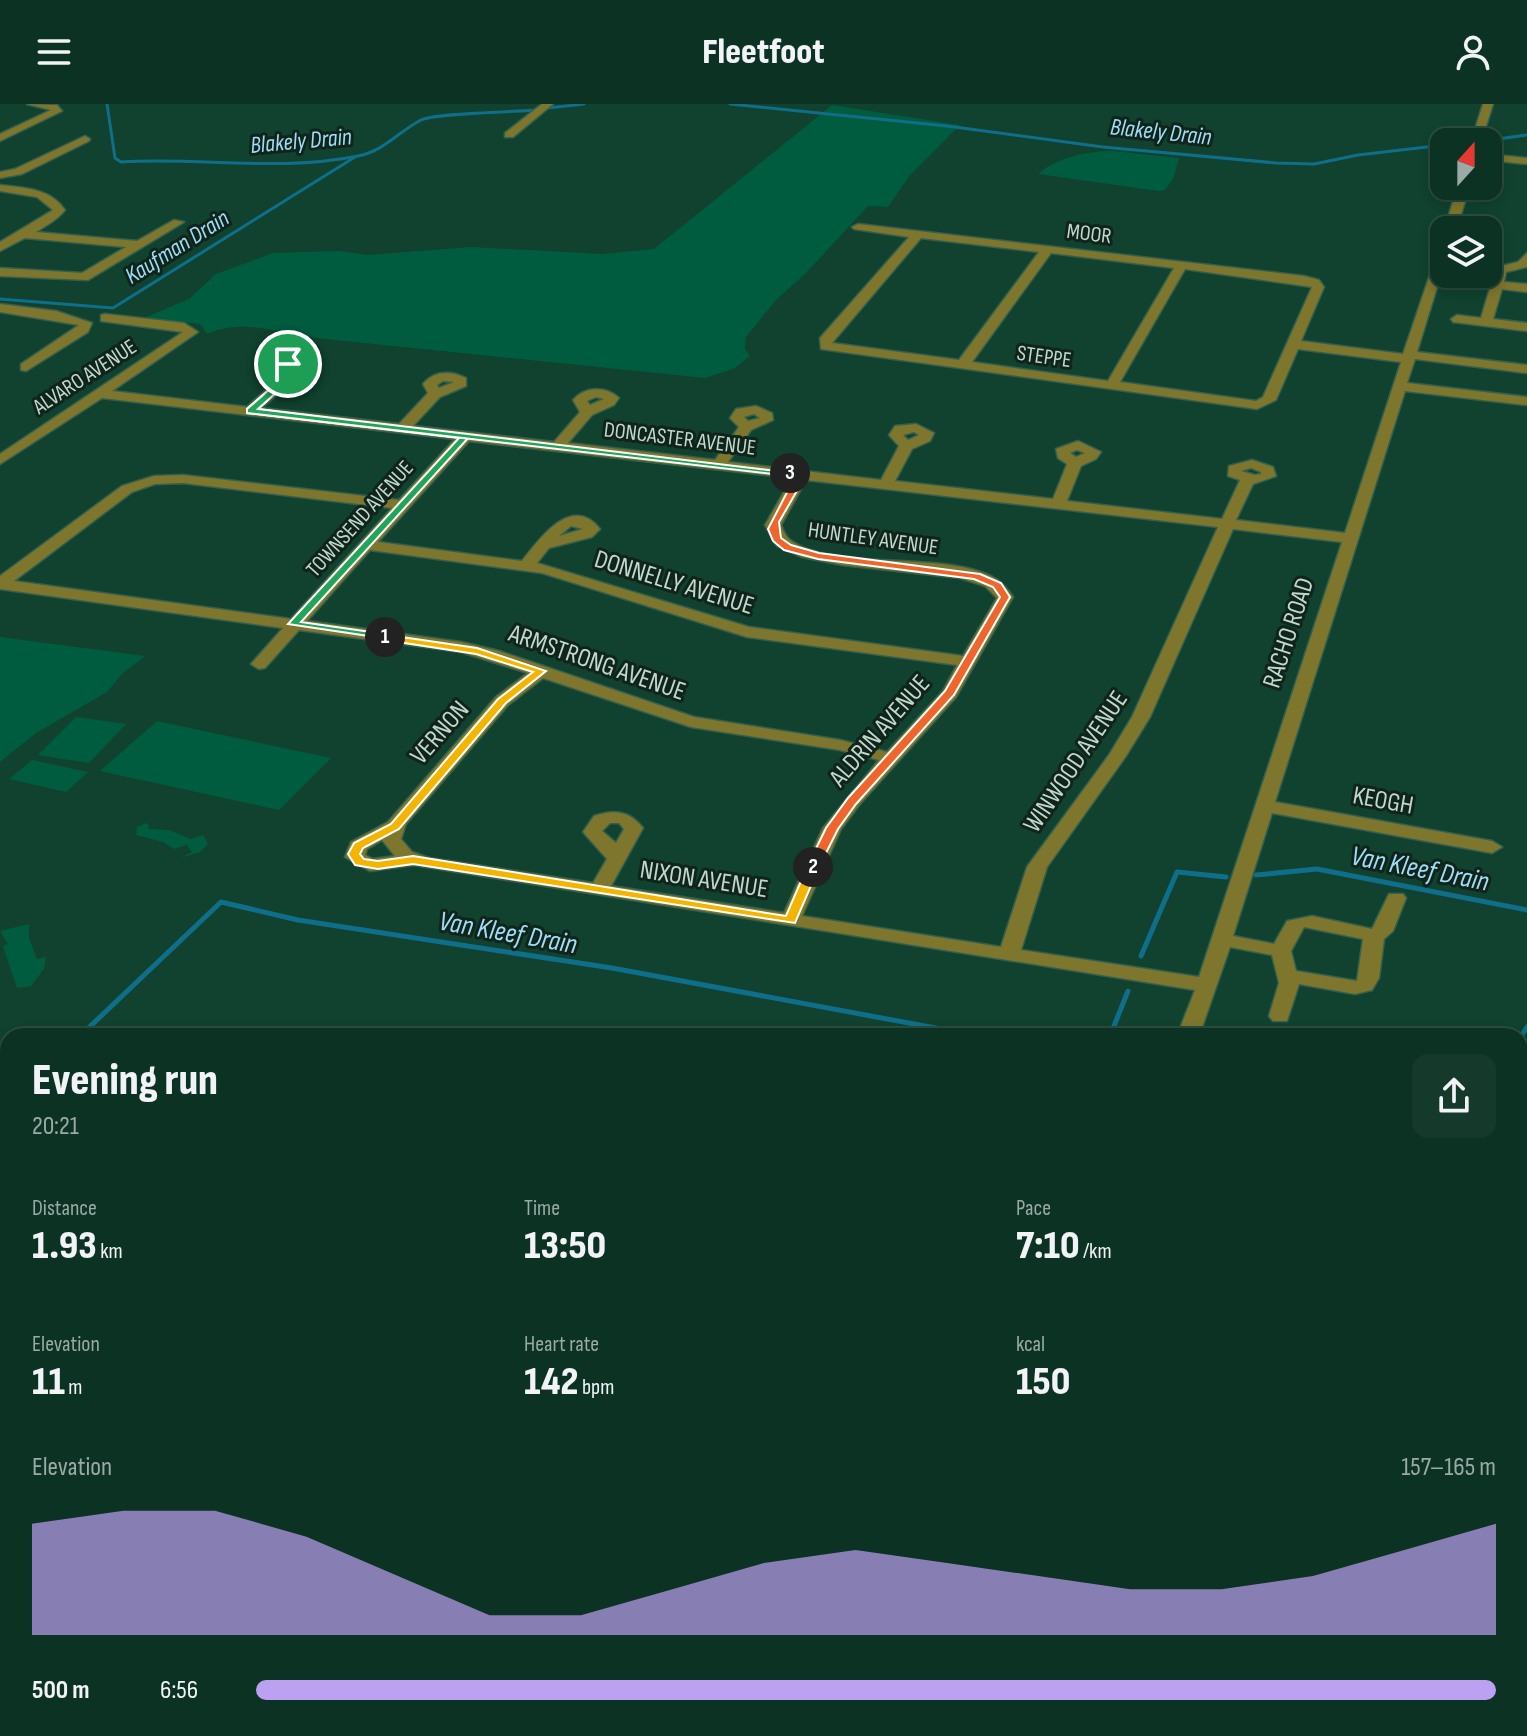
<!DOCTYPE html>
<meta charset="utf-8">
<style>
body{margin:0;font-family:"Sofia Sans Condensed",sans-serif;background:#153a2b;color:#f1f3f6;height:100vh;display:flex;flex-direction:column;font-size:30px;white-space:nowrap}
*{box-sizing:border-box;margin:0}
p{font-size:26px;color:#9aaaa6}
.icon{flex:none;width:44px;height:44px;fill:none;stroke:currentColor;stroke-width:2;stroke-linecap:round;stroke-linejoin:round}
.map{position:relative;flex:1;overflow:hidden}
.side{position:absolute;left:0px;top:924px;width:1528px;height:708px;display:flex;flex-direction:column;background:#0c3223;border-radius:24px 24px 0 0;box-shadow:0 4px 12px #0003,0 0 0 2px #2c4d41}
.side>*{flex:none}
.needle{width:52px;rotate:21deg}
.fabs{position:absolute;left:1430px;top:24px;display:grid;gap:16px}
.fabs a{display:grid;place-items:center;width:72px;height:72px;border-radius:16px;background:#0c3223;box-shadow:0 4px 12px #0003,0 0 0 2px #2c4d41;font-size:40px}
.pin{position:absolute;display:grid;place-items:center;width:68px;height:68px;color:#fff;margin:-34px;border:4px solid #fff;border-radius:50%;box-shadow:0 2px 8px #0007}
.km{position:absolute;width:40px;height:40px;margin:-20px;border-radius:50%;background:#222;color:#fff;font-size:22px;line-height:40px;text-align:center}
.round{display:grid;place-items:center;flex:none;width:84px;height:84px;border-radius:16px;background:#153a2b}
.head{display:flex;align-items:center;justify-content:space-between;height:136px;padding:0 32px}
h1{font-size:44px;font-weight:800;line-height:60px}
.metrics{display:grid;grid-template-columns:repeat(3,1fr);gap:12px;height:136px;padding:8px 32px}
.metrics div{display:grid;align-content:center}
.metrics b{font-size:40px;font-weight:800}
.metrics small{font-size:22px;font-weight:400}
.metrics p{font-size:22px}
.chart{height:224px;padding:16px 32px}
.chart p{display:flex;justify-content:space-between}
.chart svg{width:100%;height:144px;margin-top:8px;fill:#bca0f2;opacity:.7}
ul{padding:0 32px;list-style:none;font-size:26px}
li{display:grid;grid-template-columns:128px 96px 1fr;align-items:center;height:60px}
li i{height:20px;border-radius:10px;background:#bca0f2}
header{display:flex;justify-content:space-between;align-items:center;height:104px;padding:0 32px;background:#0c3223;font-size:36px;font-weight:800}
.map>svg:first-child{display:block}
.green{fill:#005c3e}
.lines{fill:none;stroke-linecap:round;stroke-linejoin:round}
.stream-far1{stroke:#0f6f8a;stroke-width:3}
.stream{stroke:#0f6f8a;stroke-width:5}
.minor-casing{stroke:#33604e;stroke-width:3}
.major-casing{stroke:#33604e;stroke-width:3}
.minor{fill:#7e762d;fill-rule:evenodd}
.major{fill:#bfb231;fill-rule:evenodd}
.split-1{fill:#22a559;stroke:#fff;stroke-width:2}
.split-2{fill:#f5b400;stroke:#fff;stroke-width:2}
.split-3{fill:#f0652b;stroke:#fff;stroke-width:2}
.split-4{fill:#22a559;stroke:#fff;stroke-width:2}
.labels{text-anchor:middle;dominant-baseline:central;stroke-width:6;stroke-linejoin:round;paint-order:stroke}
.far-street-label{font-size:22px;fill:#c0d9cc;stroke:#10241b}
.far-water-label{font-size:24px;font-style:italic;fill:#9eddf5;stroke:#10241b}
.street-label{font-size:26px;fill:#c0d9cc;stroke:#10241b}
.water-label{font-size:28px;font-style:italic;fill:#9eddf5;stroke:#10241b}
</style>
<header><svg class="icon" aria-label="menu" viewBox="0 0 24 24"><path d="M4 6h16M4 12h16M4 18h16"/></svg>Fleetfoot<svg class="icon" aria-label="person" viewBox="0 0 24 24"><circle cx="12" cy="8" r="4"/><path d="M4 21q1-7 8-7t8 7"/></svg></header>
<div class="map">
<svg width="1527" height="1632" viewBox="0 0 1527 1632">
<rect width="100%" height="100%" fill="#10422f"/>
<g class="green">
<path d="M832 1 960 21 910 71 888 103 868 102 805 170 776 196 746 233 745 245 750 252 735 264 705 274 297 232C269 224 235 217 207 230L200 220 144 214 189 195 216 170 273 149 339 147 368 151 471 143 602 150 654 145Z"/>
<path d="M1113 47 1179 54 1173 75 1165 86 1158 87 1038 70C1057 53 1088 47 1113 47Z"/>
<path d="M0 533 145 552 122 570 107 588 36 629 0 658Z"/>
<path d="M76 613 126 620 89 659 38 651Z"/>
<path d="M157 617 331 654 279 706 100 667Z"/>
<path d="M32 656 88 668 66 688 9 675Z"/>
<path d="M146 719 149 720 148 725 169 726 191 735 203 731 208 740 200 748 180 754 192 748 187 741 174 745 163 738 136 731 137 723Z"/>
<path d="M29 820V834L37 855 46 853 44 865 31 882 17 884 3 842 8 840 0 827Z"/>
</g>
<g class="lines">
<g class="stream-far1">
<path d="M107 0 115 54 121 58C199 53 280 68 358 52 384 47 398 28 421 16 435 9 515 8 536 6"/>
<path d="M730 0 947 22 1103 43 1276 59 1314 60 1358 51 1444 41"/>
<path d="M548 4 584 0"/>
<path d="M1483 37 1527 31"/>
<path d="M0 195 113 204 355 53"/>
</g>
<g class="stream">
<path d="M1256 771 1317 765 1527 806"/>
<path d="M1141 852 1177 768 1226 773"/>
<path d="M80 932 221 798 298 816 612 864 979 932"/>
<path d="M1110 932 1128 887"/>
<path d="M1520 934 1527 923"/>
<path d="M0 1008 8 1000"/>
</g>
<defs>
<g id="minor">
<path d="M27 0 57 1 62 7 0 37V30L51 6Z"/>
<path d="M542 0H553L513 33H505V29Z"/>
<path d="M1483 0H1493L1481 38H1471Z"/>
<path d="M85 32 90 35 89 37 22 70 0 74V68L15 65Z"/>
<path d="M1488 50 1527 54V60L1488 56Z"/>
<path d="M0 81C25 84 50 84 65 106 57 116 47 121 36 128L137 137 174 116 184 118 88 176 0 172V164L82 169 126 143 25 134 0 147V138L53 106 37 93 0 87Z"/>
<path d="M1458 82H1470L1456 126H1444Z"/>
<path d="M858 120 1304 172 1319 176 1324 183 1301 237 1403 250 1440 141 1444 139 1440 173 1492 177 1497 163 1518 158 1527 149V163L1506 168 1504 178 1527 180V188L1502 185 1493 215 1527 219V227L1453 218 1451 215 1457 211 1481 214 1490 184 1438 180 1417 248 1527 261V269L1415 255 1407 279 1527 293V301L1405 287 1275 698 1492 737 1502 743 1492 749 1272 709 1233 832 1274 840 1287 817 1312 812 1372 825 1389 790H1403L1406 794 1393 827 1384 835 1379 874 1372 886 1355 890 1299 880 1287 917H1273L1269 912 1279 879 1272 851 1230 843 1199 932H1177L1195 886 414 761 370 767 345 753 351 738 388 718 496 593 528 569 461 548 299 526 265 564 259 565 251 560 283 524 0 485V472L122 382 154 372 183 371 399 396 455 335 102 294 0 360V350L183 228 101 217V211L105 210 184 219 198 228 112 287 247 303 281 273 278 264C289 251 308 250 321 261L316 269 293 277 261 304 399 320 428 289 423 280C435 266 451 267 466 274V282L440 293 413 322 554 338 580 308 573 296C585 282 606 282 619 294L614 301 592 311 568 339 715 356 739 323 730 314 736 305 756 302 772 309 773 316 751 326 728 358 881 376 899 342 889 331 895 322 916 320 934 329 930 337 912 345 895 377 1053 395 1067 360 1058 354 1056 345 1078 337 1101 348 1096 355 1081 362 1067 397 1222 415 1240 376 1228 372 1229 362 1252 356 1273 363 1276 372 1253 380 1236 416 1345 429 1401 258 1298 245 1276 296 1257 305 821 245 820 234 909 133 854 125 852 123ZM921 134 1039 148 959 256 832 239ZM1051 149 1174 164 1108 277 972 258ZM1185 165 1312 183 1263 293 1256 297 1120 278ZM305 261 306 263 293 268 296 262ZM443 277 454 278 439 284 437 281ZM596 293 604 295 590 301 587 297ZM754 310 760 314 748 317 744 313ZM914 328 919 331 908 336 903 331ZM469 337 792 374 765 421 777 442 802 453 843 461 960 474 985 482 997 494 963 552 749 523 537 459 549 444 592 433 600 425C571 389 539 436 522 457L378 438ZM1077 346 1085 349 1076 353 1070 349ZM1251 364 1261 368V370L1255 371 1241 367ZM806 376 1218 423 1132 613 1109 651 1027 763 1001 843 802 812 841 725 859 701 956 593 1013 493C1009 487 1002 479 996 475 947 445 834 469 790 436 786 433 783 426 781 421ZM183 379 392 404 291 515 14 477 132 388 155 380ZM571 422 583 425 559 432ZM1233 425 1342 438 1199 873 1021 846 1047 763 1126 652 1150 613ZM370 446 542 469 747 533 957 561 943 587 887 648 840 636 694 613 499 547 461 538 307 517ZM543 574 691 623 840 646 879 656 823 724 784 809 611 782 643 724C630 707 614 705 594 712L583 728 607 755 593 779 429 754 412 748 401 735 406 720 508 601ZM610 719H619L624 725 616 739 602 727ZM382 736 395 752 373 755 365 751 367 745ZM1304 823 1363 835 1357 877 1296 867 1291 847Z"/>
<path d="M0 200 56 207 92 219 88 228 26 267 21 266V260L79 221 0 208Z"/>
<path d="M1520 1490 1527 1492V1516L1520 1514Z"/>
<path d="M383 1624H413L409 1632H379Z"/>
<path d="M748 1624H778L774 1632H744Z"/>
</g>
<g id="major">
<path d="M1520 1137 1527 1138V1154L1520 1153Z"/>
<path d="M0 1158 8 1160V1178L0 1176Z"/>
</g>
</defs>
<use href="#minor" class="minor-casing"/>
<use href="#major" class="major-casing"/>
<use href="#minor" class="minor"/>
<use href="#major" class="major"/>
</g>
<path class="split-1" d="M285 258 292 260 289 264 292 274 258 305 470 332 301 518 385 530H389V535L288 520 459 334 247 309V305L283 273 281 264Z"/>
<path class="split-2" d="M381 530 477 544 546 567 506 599 399 725 363 744 360 750 364 755 378 757 413 752 786 812 807 763 817 760 819 763 795 819 413 760 378 765 355 761 348 750 354 739 391 720 498 595 533 568 476 550 385 536 381 535Z"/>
<path class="split-3" d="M786 367 806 371 779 418 781 434 791 441 819 449 980 470 1001 479 1010 493 954 591 856 700 838 725 819 763 813 767 807 763 826 724 848 694 945 587 1000 493 993 483 974 475 818 455 784 446 773 437 768 425 795 373 786 371Z"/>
<path class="split-4" d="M306 255 317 261V265L291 275 258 305 794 369 790 372 247 309V305L285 272 308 262 288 263 285 258Z"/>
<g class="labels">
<g class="far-street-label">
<text transform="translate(1089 130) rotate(7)">MOOR</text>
<text transform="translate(1044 253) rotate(8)">STEPPE</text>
<text transform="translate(85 273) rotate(-33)">ALVARO AVENUE</text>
<text transform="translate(680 335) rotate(7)">DONCASTER AVENUE</text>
<text transform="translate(360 415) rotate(-48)">TOWNSEND AVENUE</text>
<text transform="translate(873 435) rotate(8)">HUNTLEY AVENUE</text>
</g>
<g class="far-water-label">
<text transform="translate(1161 28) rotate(6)">Blakely Drain</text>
<text transform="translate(301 37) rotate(-5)">Blakely Drain</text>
<text transform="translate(177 143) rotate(-32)">Kaufman Drain</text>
</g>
<g class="street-label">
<text transform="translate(674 479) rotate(17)">DONNELLY AVENUE</text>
<text transform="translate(1289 529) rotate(-72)">RACHO ROAD</text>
<text transform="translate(597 559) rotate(19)">ARMSTRONG AVENUE</text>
<text transform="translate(880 627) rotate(-49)">ALDRIN AVENUE</text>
<text transform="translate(440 629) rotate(-49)">VERNON</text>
<text transform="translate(1076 658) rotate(-56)">WINWOOD AVENUE</text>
<text transform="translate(1383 697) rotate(10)">KEOGH</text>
<text transform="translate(704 776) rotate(9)">NIXON AVENUE</text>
</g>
<g class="water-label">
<text transform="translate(1420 765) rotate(11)">Van Kleef Drain</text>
<text transform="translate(508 829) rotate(10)">Van Kleef Drain</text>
</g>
</g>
</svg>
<div class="fabs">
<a><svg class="needle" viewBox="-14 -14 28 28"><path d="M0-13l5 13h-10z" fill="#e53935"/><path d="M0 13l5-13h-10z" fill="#9aaaa6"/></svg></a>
<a><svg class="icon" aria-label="layers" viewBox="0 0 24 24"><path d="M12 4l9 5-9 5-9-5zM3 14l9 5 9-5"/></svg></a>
</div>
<div class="pin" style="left:288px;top:260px;background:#1e9e55"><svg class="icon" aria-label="arrive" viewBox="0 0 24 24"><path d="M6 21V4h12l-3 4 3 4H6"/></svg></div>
<b class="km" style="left:385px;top:533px">1</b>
<b class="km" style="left:813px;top:763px">2</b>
<b class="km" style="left:790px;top:369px">3</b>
<section class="side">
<div class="head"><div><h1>Evening run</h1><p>20:21</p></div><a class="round"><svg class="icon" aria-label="share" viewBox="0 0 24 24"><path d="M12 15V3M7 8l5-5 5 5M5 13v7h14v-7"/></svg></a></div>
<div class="metrics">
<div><p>Distance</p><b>1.93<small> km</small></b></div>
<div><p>Time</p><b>13:50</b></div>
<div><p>Pace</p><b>7:10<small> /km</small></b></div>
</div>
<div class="metrics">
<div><p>Elevation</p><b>11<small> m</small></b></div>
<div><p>Heart rate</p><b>142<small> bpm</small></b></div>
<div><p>kcal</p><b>150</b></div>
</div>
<div class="chart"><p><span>Elevation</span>157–165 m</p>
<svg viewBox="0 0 160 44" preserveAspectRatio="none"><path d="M0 44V10L10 6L20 6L30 14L40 26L50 38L60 38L70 30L80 22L90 18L100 22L110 26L120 30L130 30L140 26L150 18L160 10V44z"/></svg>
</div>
<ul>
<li><b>500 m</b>6:56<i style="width:100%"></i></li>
</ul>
</section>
</div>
